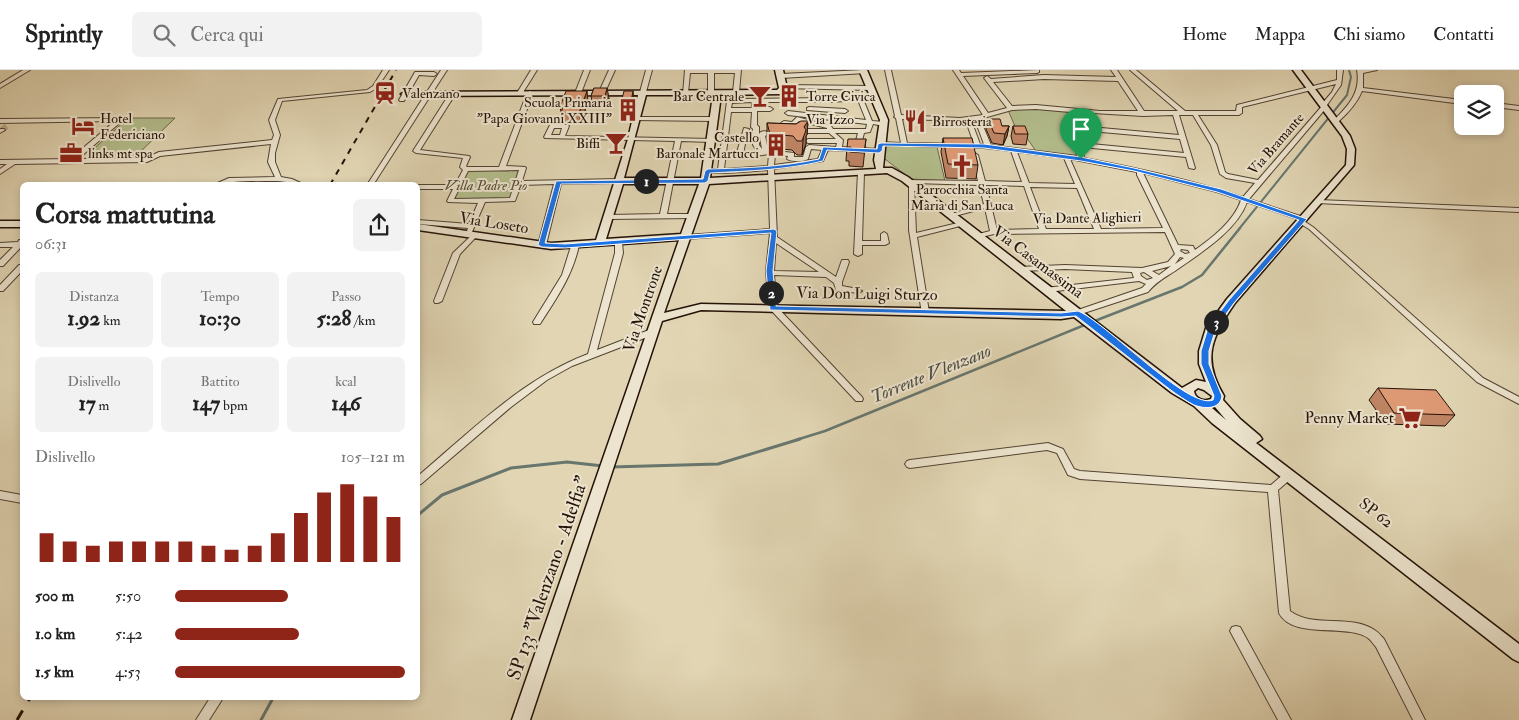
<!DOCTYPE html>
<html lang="it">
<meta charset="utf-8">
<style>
body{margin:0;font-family:"IM FELL Double Pica",serif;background:#f2f2f2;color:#222;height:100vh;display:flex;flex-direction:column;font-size:19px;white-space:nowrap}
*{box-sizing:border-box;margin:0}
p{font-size:16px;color:#767676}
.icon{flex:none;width:28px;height:28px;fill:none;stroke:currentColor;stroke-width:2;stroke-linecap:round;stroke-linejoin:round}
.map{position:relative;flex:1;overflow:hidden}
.drawer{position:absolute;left:20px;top:112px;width:400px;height:518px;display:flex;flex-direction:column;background:#fff;border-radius:8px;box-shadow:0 2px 8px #0003}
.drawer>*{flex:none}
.buttons{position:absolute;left:1454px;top:15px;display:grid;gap:10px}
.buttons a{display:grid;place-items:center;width:50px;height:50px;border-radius:8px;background:#fff;box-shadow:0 2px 8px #0003;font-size:25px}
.pin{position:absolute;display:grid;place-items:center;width:42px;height:42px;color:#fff;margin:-51px -21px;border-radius:50% 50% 50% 0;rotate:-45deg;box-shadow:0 0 5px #0007}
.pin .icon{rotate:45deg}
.km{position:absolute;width:25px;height:25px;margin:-12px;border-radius:50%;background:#222;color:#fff;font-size:14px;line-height:25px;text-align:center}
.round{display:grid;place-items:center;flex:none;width:52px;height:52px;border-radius:8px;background:#f2f2f2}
.overview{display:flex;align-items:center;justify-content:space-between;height:85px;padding:0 15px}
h1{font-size:28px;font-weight:700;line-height:38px}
.stats{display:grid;grid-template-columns:repeat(3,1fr);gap:8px;height:85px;padding:5px 15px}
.stats div{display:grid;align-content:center;border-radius:8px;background:#f2f2f2;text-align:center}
.stats b{font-size:21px;font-weight:700}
.stats small{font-size:14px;font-weight:400}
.stats p{font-size:14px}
.chart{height:140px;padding:10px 15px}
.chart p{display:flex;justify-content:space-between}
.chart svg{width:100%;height:90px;margin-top:5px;stroke:#8f2418;stroke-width:6}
ul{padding:0 15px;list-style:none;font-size:16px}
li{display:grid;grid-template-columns:80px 60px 1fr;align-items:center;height:38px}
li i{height:12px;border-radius:6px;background:#8f2418}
header{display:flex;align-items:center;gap:30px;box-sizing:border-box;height:70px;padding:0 25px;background:#fff;border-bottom:1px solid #e0e0e0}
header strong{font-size:24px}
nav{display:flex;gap:28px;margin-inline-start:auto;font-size:18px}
.search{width:350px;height:45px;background:#f2f2f2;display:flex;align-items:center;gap:12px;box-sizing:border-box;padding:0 18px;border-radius:8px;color:#767676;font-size:19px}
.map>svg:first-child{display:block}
.green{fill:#b3bd8c;stroke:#6c684a}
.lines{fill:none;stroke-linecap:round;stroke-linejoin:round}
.stream-far2{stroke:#68766e;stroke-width:2}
.stream-far1{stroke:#68766e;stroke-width:2.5}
.stream{stroke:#68766e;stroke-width:3}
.street-tunnel{stroke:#bbae91;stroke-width:6;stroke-dasharray:6 3;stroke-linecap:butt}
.street-casing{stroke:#534332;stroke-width:2}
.secondary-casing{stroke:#241207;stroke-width:3}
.street{fill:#ece4ce;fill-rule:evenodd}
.secondary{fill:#ece4ce;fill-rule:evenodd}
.rail-far1{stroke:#241207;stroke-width:2;stroke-dasharray:6 6;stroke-linecap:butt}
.rail{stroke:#241207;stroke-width:3;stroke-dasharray:11 11;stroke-linecap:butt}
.wall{fill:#be8464;stroke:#241207}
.shaded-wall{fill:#9b6b51;stroke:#241207}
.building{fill:#dd9974;stroke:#241207}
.route{fill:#1a73e8;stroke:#fff;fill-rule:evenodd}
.labels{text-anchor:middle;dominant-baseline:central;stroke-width:4;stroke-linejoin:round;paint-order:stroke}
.far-poi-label{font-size:14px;fill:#241207;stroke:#ece4ce;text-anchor:start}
.far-street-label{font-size:14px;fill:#241207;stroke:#ece4ce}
.far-park-label{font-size:14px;font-style:italic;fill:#564e36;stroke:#ece4ce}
.street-label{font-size:16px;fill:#241207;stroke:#ece4ce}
.poi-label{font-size:16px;fill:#241207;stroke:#ece4ce;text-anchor:end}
.water-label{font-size:18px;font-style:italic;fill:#4c4c43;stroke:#ece4ce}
.near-street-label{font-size:19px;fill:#241207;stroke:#ece4ce}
</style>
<header>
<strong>Sprintly</strong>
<div class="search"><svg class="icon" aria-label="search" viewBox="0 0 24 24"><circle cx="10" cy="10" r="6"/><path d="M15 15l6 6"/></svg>Cerca qui</div>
<nav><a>Home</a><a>Mappa</a><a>Chi siamo</a><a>Contatti</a></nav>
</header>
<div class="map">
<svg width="1519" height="650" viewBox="0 0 1519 650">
<rect width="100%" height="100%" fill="#e1d5b3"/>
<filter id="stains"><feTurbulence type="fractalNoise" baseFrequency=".004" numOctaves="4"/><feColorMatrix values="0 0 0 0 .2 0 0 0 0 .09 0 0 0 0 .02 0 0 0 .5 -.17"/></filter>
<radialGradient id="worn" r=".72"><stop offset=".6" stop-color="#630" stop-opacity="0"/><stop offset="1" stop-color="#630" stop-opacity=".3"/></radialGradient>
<g class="green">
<path d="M1012 38 1073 40 1081 89 1038 84 1022 61H1017L1008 40Z"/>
<path d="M128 48H175L134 88H95L89 83Z"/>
<path d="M884 76 937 77 945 111 911 109 881 86Z"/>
<path d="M523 98 513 130 450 131 466 99Z"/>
</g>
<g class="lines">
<path class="stream-far2" d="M1239 159 1347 25 1351 7 1349 0"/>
<g class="stream-far1">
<path d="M1092 252 1182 217 1202 205 1240 158"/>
<path d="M796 370 825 361 1087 254"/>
</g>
<g class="stream">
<path d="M611 397 718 394 800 369"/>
<path d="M418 445 442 425 511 398 567 392 603 396"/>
<path d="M261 650 273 628"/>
</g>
<path class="street-tunnel" d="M2 60 8 55"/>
<defs>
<g id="street">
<path d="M23 0H30L0 18V14Z"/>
<path d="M383 0H389L377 18 370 22 282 31 275 50 280 65 275 83V92L281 107 292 109 305 115C295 115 287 111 277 111 263 111 247 111 233 112 226 112 220 115 213 115L229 108 275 107 268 92 271 74 160 86 147 92 15 94 0 104V99L7 94H0V90L70 89 115 51 0 53V49L123 48V50L78 89 146 88 159 82 272 70 274 65 269 50 278 29 367 20 373 16Z"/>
<path d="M441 0H447L373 115H367Z"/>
<path d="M531 0H537L522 24H518L517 23Z"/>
<path d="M584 0H590L581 23 576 24 575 23Z"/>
<path d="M609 0H615L605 22 600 23 599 22Z"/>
<path d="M646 0H652L646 22 643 24 640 22Z"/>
<path d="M685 0H741L739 22 736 24 733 22 735 3H714V23L711 25 708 23V3H690L688 23 683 24Z"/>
<path d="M864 0 866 1V3L781 8 778 6 781 4Z"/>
<path d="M885 0H891L901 45 960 48 983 45 953 0H959L961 3 1039 0V2L1037 3 963 6 988 43 1007 38 984 8 987 6 991 9 1044 5 1116 7 1111 0H1117L1144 41H1178L1130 0H1136L1185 41H1236L1237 35 1337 10V0H1343L1341 15 1327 35V37L1249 129 1306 148 1307 149 1304 151 1313 157 1483 308 1519 327V334L1477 312 1309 159 1299 153 1298 152 1300 150 1247 132C1237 161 1199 184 1175 201 1164 208 1156 212 1148 222L1078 245H1075L1074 243 1075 241 1142 218 1146 214 1139 211 1048 222 1044 220 1045 218 1134 208 1132 202 1065 199 1022 201H1019V197L1065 195 1142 198 1168 192 1175 184 1165 162 994 164 977 168 973 166 975 165 990 161 985 138 951 147 948 145 984 134 979 115 914 113 916 163 962 152 965 154 964 155 917 167 929 242 928 244H922L909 160V113L906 112V110L978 111 972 85 975 83 978 85 985 111 1022 112 1011 81 984 78 879 75V73L881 72 901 73 896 48 894 47 895 46ZM1044 9 1118 11 1138 41H1100L1036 35 1012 36 993 12ZM1336 14 1332 22 1321 35 1322 36 1258 110 1228 104 1225 102 1217 75 1198 45H1239L1242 43V37ZM1036 39 1070 42 1077 86 991 75 980 49 1012 40ZM1076 42 1143 46 1173 45 1179 65 1079 56ZM1179 45H1193L1211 75 1220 104 1226 108 1255 113 1243 127C1191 110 1138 98 1084 88L1082 77 1186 87 1189 98 1194 99 1195 98ZM902 49 966 51 974 74 907 73ZM971 50H975L984 74H980ZM1079 60 1180 69 1184 83 1081 73ZM1017 82 1064 88 1075 114 1029 113ZM1070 89 1137 102V105L1163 158 1101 159ZM1143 103 1217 122 1241 130C1234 151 1212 168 1195 180L1193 176 1178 175ZM986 115 1024 116 1039 159 997 160ZM1030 117 1077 118 1094 159H1046ZM1181 179 1188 180 1190 183 1185 184 1180 181ZM1180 187 1184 188 1175 194ZM1171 196 1159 205 1152 201ZM1144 202 1153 208 1147 210 1141 206 1140 203Z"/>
<path d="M1357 0H1377L1363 3V18L1462 30V34L1362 21C1357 33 1348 43 1338 52H1334V50C1349 35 1361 22 1357 0Z"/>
<path d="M415 2H434L437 4 434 6 419 5 404 31H400L399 30Z"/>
<path d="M783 15 871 16 874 18 871 20 781 18 780 17Z"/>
<path d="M453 21 456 23 420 80 469 86 470 87 466 96 467 97H499L527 23 530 21 533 23 506 96 525 97 526 98 522 111 619 109 622 111 619 113 561 114 546 175 542 177 538 175 554 114 521 115 515 131 485 132 472 162H468L467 161 468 158 418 154V150L469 154 478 133 448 132 447 131 453 119H418V115H455L463 100 460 97 463 88 416 83 413 81 450 23ZM519 100 510 128 454 129 468 101Z"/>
<path d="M728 24H732V29L831 28 875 25 878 27 875 29H863L872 51 884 52 887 54 884 56 873 54 870 62 864 63 860 78 879 79 881 80V82L828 80 823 91 774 99 777 167 836 207 842 190H848L849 192 842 212V216L858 219 862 221 858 223 836 220 834 213 826 207 774 205 777 237 862 327 863 329 862 331H856L769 238 766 201 770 163 686 169 682 167 686 165 770 159 768 100C756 101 713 106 705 101L708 99H718ZM858 30 866 50 788 41 785 43 788 45 867 54 866 59H833L831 56 797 47 792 52 784 51 781 53 784 55 794 56 799 51 827 58V59H798L795 61 798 63H829L836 69H808L805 71 808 73H837L836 77 809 75 806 77 803 87H794V83L768 80 765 66 771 63C768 61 761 60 759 64V57L757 55V41H770L773 39 770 37 758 38V32H831ZM752 32V38H731L732 33ZM731 42H752L751 57 753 59V65H747L749 59 744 58 736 86 743 88 769 84 768 96 724 99ZM835 63H858L854 78 842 77 843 70ZM759 67H760L762 79 759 75ZM746 69H753V75L757 81 743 84ZM811 79 822 80 818 89 774 95 775 85 788 86 787 89C792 92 803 92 808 89ZM776 173 819 202 774 201Z"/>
<path d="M1495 33 1519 36V40L1495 37Z"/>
<path d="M809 37 845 39 848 41 845 43 807 40V38Z"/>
<path d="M637 47H713L716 49 713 51 635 50 634 49Z"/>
<path d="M550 55H568L569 56 565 66 713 69V71L711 72 681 71 667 144H694L697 146 694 148 609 149 606 147 609 145 660 144 675 71 545 68 544 67ZM554 58H562L560 65H551Z"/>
<path d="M0 59H4L5 60 0 63Z"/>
<path d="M861 100 864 102 862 171H881V164L884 162 887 164 889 173 885 175H862V184L858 186 854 184 858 102Z"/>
<path d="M1318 130 1519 138V142L1316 133V131Z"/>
<path d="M475 163 477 164V166L460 184 442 231 438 233H435L434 231 453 183 473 164Z"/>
<path d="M19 170H22V176L3 196H0V190L13 177H0V173L18 172Z"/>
<path d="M615 170H618L622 172 623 183 597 280 649 260H655L656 262 655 264 572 296 547 310 511 337 421 414 418 415V406C471 361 522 309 588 284L615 183Z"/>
<path d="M572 173H575L579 175C573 205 556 229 540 254H534L533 252 562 205Z"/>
<path d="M19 195H22V201L3 221H0V215Z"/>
<path d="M1048 373 1063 379 1074 399 1080 401 1271 415 1286 402H1292L1294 405 1292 408 1278 420 1290 541C1314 559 1351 543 1376 561 1379 563 1382 567 1384 569L1425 650H1413L1376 577C1373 574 1371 570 1368 568 1347 553 1293 570 1279 543L1268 422 1080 409 1068 405 1057 383 1047 380 910 398 907 397 905 394 907 391 910 390Z"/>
<path d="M0 421 22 425V433L0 429Z"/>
<path d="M1236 556 1240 557 1291 650H1278L1230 561 1232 557Z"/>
<path d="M210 628H223L209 650H196Z"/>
</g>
<g id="secondary">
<path d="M775 0H783L787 18 782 24 721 25 710 108 876 99 874 90 880 50 859 0H867L888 50 883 98H892L908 107 1182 318 1196 310 1206 312 1199 294V281L1206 258 1227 229 1346 95 1347 79 1342 66 1293 0H1301L1350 66 1355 79 1354 95 1235 233C1212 267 1201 288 1224 326L1223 330 1240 349 1260 366 1262 369 1256 373 1519 574V592L1513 589 1212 353 1194 336 1172 323 1074 247 1061 249 701 240 662 251 530 650H512L679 170 551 179 418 160V154L551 173 596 170 628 69 638 25 405 26 401 24 405 22 777 20 779 18ZM646 25H713L701 108H624ZM887 103 902 111 1066 241 701 234 664 243 709 114ZM623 114H699L681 164 606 169ZM1198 318 1204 320 1212 326 1211 329C1204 332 1195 329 1194 321ZM1215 337 1226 350 1212 338Z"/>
<rect x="0" y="151" width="22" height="6"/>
</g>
</defs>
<use href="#street" class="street-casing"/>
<use href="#secondary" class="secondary-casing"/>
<use href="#street" class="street"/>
<use href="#secondary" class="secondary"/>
<path class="rail-far1" d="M330 115 396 0"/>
<path class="rail" d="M17 650 30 628"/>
</g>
<g class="wall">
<path d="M594 18 609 28 607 36H593L591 26Z"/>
<path d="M588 31 581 53H563L560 37Z"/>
<path d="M634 31 631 47H621L620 37Z"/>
<path d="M988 49 1002 56H1009L1007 66 1003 75 992 73 986 59Z"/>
<path d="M808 51 807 65 806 66V74L802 85H797L792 80 770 78 767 67V53L796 54Z"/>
<path d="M1013 56 1028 64 1026 75 1013 74 1011 66Z"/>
<path d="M943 68 978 95 976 109 946 108 941 82Z"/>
<path d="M866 69 863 97 849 96V91H846L847 77Z"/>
<path d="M1378 318 1455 345 1445 356 1386 354 1369 330Z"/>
</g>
<g class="shaded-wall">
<path d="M607 18 609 28 607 36 605 26Z"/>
<path d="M587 21 588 31 581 53 579 43Z"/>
<path d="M633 21 634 31 631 47 630 37Z"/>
<path d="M808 51 807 65 806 66V74L802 85 804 57Z"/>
<path d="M1009 56 1007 66 1003 75 1005 64Z"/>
</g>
<g class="building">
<path d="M594 18H607L605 26H591Z"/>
<path d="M566 21H587L579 43H561L563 37H560Z"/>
<path d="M624 21H633L630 37H620Z"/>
<path d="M988 49H1000L1002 56H1009L1005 64 994 63Z"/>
<path d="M801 51H808L804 57 806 60 802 71H797L793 66 770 64 767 53 796 54Z"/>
<path d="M1013 56H1025L1028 64H1015Z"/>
<path d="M943 68H972L978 95 948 94Z"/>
<path d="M848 69H866L864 83 850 82 851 77H847Z"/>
<path d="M1378 318 1436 320 1455 345 1394 343Z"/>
</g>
<path class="route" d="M881 73 984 74 1081 87 1134 98 1221 119 1307 149 1234 233 1216 258 1209 281V294L1222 326C1220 340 1204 339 1194 335 1177 326 1162 313 1146 301 1123 283 1099 264 1076 246L1061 247 770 240 766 201 771 163 565 178 542 177 538 175 556 111 703 109 705 101 708 99C745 98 782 97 819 89L823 77 877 79 878 74ZM883 76 984 78 1081 91 1134 101 1217 122 1299 150 1229 230 1208 258 1201 281V294L1214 326 1213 330C1188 340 1106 252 1078 241L1061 243 776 236 773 201 777 161 774 159 565 174 545 173 561 114 705 113 708 111 710 103C748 101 786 100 823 91L827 80 879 83 882 81Z"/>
<defs>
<symbol id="station-bare" viewBox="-9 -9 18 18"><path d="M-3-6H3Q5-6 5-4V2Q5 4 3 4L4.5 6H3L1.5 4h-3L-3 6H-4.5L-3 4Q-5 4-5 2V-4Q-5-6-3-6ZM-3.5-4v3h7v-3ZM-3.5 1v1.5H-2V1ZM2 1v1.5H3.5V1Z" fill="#8f2418" stroke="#ece4ce" stroke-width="2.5" paint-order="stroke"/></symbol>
<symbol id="bar-bare" viewBox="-9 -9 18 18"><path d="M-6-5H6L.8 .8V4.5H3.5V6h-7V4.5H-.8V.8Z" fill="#8f2418" stroke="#ece4ce" stroke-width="2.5" paint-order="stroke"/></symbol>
<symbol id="building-bare" viewBox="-9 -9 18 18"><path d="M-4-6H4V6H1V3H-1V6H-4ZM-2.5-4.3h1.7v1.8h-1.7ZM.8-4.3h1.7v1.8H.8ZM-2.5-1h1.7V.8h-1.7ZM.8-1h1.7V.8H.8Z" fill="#8f2418" stroke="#ece4ce" stroke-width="2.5" paint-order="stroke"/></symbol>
<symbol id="restaurant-bare" viewBox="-9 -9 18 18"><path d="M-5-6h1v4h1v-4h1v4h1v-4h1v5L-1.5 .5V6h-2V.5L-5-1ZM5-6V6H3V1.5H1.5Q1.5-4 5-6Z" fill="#8f2418" stroke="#ece4ce" stroke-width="2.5" paint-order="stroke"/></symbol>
<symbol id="hotel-bare" viewBox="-9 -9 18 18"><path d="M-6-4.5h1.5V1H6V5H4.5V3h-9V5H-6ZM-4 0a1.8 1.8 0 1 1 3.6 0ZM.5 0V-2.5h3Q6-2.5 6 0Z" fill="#8f2418" stroke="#ece4ce" stroke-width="2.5" paint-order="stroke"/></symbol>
<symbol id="office-bare" viewBox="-9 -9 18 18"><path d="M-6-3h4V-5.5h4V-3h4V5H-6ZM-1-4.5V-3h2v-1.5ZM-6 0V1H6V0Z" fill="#8f2418" stroke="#ece4ce" stroke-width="2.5" paint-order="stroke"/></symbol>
<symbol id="church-bare" viewBox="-9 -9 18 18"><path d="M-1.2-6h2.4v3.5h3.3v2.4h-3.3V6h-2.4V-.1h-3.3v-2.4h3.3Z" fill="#8f2418" stroke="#ece4ce" stroke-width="2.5" paint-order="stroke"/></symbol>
<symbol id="supermarket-bare" viewBox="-9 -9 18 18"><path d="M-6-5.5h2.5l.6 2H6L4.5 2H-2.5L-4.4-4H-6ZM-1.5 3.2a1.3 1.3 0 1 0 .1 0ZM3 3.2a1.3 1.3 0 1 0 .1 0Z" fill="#8f2418" stroke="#ece4ce" stroke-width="2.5" paint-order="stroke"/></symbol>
</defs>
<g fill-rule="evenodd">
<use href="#station-bare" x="369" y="7" width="32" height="32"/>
<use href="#bar-bare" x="744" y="10" width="32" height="32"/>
<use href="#building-bare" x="773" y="10" width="32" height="32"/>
<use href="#building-bare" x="612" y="24" width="32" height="32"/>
<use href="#restaurant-bare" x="899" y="35" width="32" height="32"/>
<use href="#hotel-bare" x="67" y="40" width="32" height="32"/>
<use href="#bar-bare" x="600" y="57" width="32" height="32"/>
<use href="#building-bare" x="760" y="59" width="32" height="32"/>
<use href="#office-bare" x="55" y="67" width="32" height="32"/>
<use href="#church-bare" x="946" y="80" width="32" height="32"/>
<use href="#supermarket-bare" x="1394" y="332" width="32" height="32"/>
</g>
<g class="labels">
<g class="far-poi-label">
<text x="402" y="23">Valenzano</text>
<text x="744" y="26" text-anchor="end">Bar Centrale</text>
<text x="806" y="26">Torre Civica</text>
<text x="612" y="32" text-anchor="end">Scuola Primaria<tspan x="612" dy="16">"Papa Giovanni XXIII"</tspan></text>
<text x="100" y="48">Hotel<tspan x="100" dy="16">Federiciano</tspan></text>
<text x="932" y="51">Birrosteria</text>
<text x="759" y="67" text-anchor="end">Castello<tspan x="759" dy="16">Baronale Martucci</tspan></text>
<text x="600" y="73" text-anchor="end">Biffi</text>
<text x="88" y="83">links mt spa</text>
<text x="962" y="119" text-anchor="middle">Parrocchia Santa<tspan x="962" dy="16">Maria di San Luca</tspan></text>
</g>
<g class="far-street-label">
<text x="830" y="49">Via Izzo</text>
<text transform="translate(1276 74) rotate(-49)">Via Bramante</text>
<text transform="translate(1087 148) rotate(-1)">Via Dante Alighieri</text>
</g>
<g class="far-park-label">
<text x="486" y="115">Villa Padre Pio</text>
</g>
<g class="street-label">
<text transform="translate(494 153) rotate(9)">Via Loseto</text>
<text transform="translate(1038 192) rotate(37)">Via Casamassima</text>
<text transform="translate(867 224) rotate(1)">Via Don Luigi Sturzo</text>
<text transform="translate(643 239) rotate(-71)">Via Montrone</text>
<text transform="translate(1376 443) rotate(38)">SP 62</text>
</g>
<g class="poi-label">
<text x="1394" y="348">Penny Market</text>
</g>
<g class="water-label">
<text transform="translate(931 304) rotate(-22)">Torrente Vlenzano</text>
</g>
<g class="near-street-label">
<text transform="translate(548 508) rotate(-71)">SP 133 "Valenzano - Adelfia"</text>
</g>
</g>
<rect width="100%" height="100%" filter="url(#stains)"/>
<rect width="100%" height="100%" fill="url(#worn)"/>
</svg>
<div class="buttons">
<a><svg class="icon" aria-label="layers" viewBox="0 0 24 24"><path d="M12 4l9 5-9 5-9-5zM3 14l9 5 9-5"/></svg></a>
</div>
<div class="pin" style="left:1081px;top:89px;background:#1e9e55"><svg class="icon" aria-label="arrive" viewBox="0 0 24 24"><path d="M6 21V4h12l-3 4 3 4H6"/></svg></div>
<b class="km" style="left:646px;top:111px">1</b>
<b class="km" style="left:771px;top:223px">2</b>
<b class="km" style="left:1216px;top:252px">3</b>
<section class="drawer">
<div class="overview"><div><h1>Corsa mattutina</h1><p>06:31</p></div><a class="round"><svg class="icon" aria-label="share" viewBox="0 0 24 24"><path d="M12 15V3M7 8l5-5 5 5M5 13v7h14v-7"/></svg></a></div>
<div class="stats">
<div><p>Distanza</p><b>1.92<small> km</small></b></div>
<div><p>Tempo</p><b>10:30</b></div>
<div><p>Passo</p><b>5:28<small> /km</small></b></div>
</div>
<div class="stats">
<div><p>Dislivello</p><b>17<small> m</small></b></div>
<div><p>Battito</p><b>147<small> bpm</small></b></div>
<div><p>kcal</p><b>146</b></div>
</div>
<div class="chart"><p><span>Dislivello</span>105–121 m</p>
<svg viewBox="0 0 160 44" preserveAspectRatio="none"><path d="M5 44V30M15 44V34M25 44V36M35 44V34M45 44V34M55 44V34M65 44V34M75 44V36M85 44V38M95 44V36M105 44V30M115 44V20M125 44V10M135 44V6M145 44V12M155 44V22"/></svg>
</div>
<ul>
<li><b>500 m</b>5:50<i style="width:49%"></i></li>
<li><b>1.0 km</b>5:42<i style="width:54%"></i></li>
<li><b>1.5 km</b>4:53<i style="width:100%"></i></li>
</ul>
</section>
</div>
